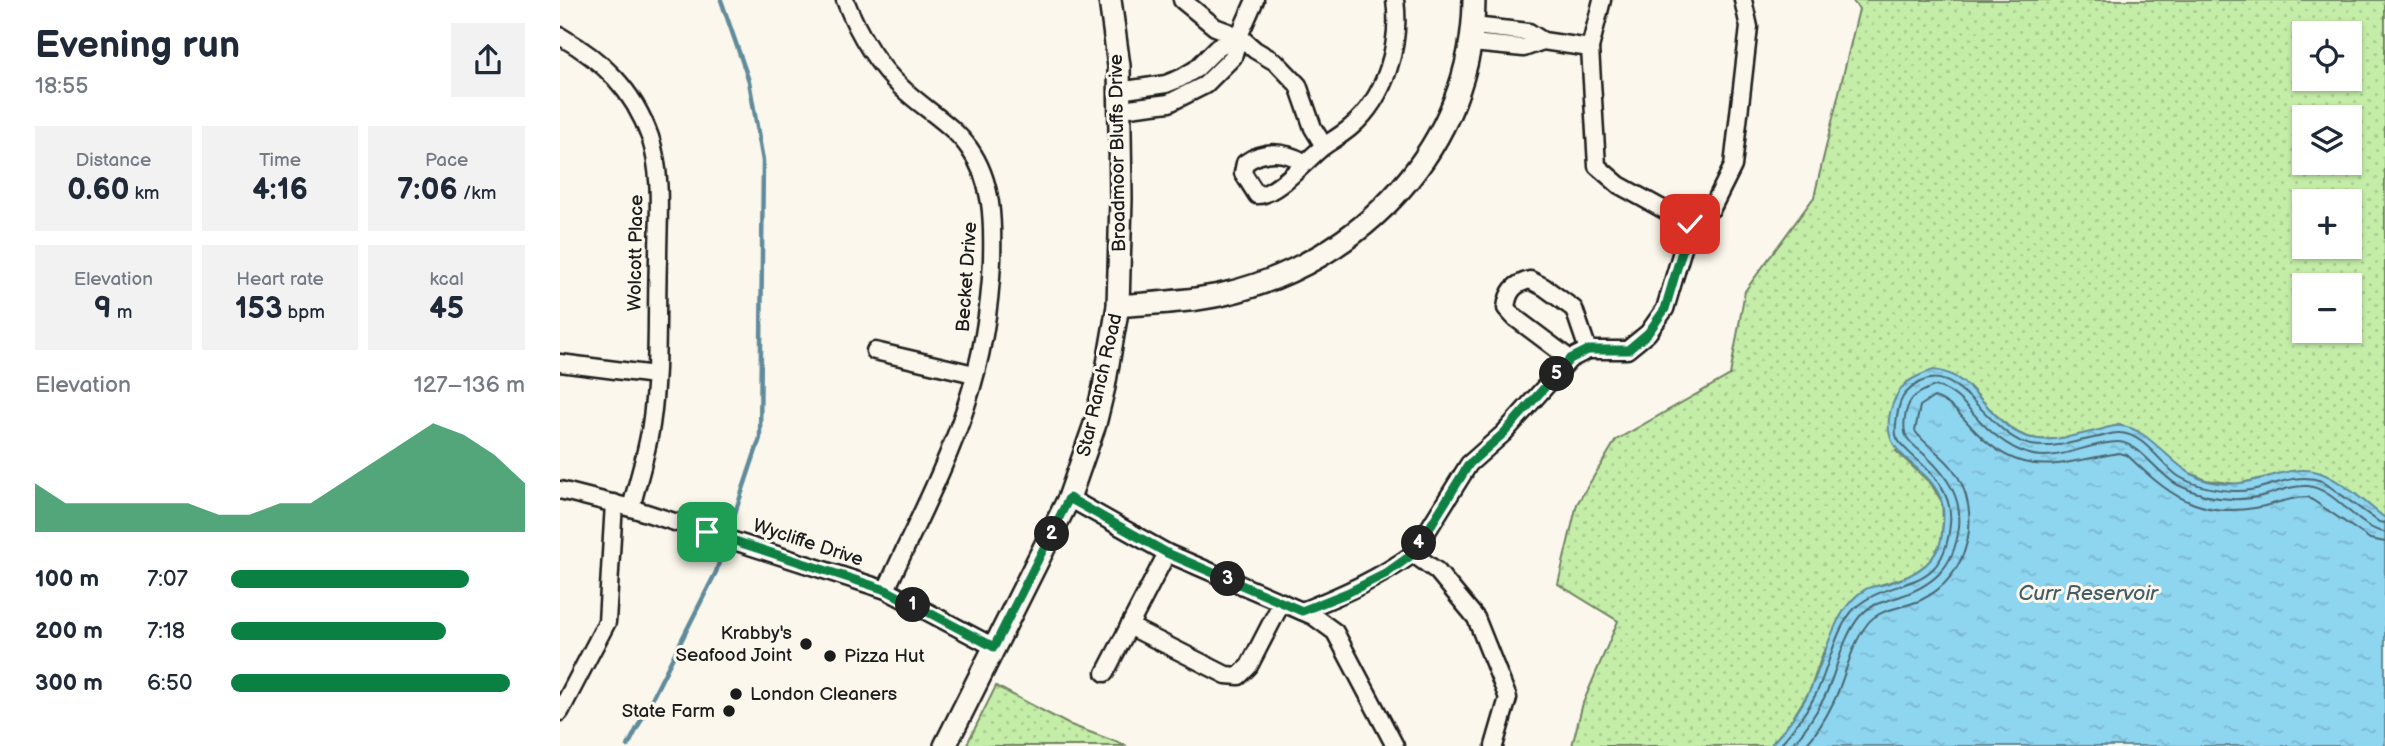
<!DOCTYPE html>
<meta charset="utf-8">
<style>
body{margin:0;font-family:"Balsamiq Sans",sans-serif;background:#f2f2f3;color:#1f2937;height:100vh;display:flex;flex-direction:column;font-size:26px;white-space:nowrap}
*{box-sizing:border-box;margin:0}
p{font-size:23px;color:#747a83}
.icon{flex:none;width:38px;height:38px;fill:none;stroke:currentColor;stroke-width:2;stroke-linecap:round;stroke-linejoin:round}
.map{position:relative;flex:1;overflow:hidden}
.side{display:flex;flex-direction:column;background:#fff;width:560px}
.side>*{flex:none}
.controls{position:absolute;left:1732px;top:21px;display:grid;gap:14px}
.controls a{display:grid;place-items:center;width:70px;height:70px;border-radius:0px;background:#fff;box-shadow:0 2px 5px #0004;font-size:35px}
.pin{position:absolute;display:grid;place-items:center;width:60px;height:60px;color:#fff;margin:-30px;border-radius:14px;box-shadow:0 4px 10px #0006}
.km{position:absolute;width:35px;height:35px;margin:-18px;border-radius:50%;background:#222;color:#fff;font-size:19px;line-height:35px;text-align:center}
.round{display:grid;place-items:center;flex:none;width:74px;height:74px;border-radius:0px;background:#f2f2f3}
.overview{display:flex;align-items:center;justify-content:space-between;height:119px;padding:0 35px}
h1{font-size:38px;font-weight:600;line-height:52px}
.stats{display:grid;grid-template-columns:repeat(3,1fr);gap:10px;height:119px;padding:7px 35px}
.stats div{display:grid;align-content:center;border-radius:0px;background:#f2f2f3;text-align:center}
.stats b{font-size:30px;font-weight:600}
.stats small{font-size:19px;font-weight:400}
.stats p{font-size:19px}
.chart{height:196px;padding:14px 35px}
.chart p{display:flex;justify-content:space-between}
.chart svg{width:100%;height:126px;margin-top:7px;fill:#0b8043;opacity:.7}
ul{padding:0 35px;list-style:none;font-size:23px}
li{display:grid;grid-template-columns:112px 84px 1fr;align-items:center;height:52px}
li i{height:18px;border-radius:9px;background:#0b8043}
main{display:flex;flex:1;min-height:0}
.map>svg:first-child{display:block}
.grass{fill:url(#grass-dots);stroke:#708462;stroke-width:2;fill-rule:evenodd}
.water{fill:url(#water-ripples);stroke:#608b9b;stroke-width:2}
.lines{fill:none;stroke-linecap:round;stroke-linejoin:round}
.shore{stroke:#4a6671;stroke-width:2}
.stream{stroke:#608b9b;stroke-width:4.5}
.minor-casing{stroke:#1c1c1c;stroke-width:21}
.tertiary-casing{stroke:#1c1c1c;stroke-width:26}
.minor{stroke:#fbf7ec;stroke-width:16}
.tertiary{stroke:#fbf7ec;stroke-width:21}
.route-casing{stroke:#fff;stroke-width:14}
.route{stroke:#0b8043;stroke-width:9}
.poi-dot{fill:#1c1c1c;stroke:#fbf7ec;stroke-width:2.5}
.labels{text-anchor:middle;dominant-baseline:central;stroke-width:6;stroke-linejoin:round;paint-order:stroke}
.street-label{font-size:19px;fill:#1c1c1c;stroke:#fbf7ec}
.poi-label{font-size:19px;fill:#1c1c1c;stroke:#fbf7ec;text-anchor:end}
.water-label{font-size:21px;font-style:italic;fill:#445d66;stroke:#fbf7ec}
</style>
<main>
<section class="side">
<div class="overview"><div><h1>Evening run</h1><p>18:55</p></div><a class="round"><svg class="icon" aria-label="share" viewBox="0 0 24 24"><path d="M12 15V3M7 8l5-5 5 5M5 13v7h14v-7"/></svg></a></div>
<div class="stats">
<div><p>Distance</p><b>0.60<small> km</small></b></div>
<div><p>Time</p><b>4:16</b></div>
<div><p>Pace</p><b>7:06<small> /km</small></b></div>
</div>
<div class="stats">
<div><p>Elevation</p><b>9<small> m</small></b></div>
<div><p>Heart rate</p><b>153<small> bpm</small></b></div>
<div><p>kcal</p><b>45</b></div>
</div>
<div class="chart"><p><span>Elevation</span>127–136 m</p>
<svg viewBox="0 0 160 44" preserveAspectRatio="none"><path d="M0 44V27L10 34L20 34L30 34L40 34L50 34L60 38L70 38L80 34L90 34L100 27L110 20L120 13L130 6L140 10L150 17L160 27V44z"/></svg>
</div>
<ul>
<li><b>100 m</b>7:07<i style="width:81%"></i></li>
<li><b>200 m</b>7:18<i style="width:73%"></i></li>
<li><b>300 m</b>6:50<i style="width:95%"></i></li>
</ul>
</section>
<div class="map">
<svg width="1825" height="746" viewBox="0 0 1825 746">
<defs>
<pattern id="grass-dots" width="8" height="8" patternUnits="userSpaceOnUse" patternTransform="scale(1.75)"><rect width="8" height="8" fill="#c4eda8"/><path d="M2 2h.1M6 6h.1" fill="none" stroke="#a8cb90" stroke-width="1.8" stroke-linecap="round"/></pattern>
<pattern id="water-ripples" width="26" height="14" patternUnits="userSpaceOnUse" patternTransform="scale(1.75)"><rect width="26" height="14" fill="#8ed5f0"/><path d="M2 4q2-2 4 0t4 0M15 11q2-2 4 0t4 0" fill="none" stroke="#7ab6cd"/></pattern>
</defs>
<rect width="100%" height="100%" fill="#fbf7ec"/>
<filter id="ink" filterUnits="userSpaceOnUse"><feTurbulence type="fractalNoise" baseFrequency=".0143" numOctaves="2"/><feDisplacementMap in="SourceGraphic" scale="14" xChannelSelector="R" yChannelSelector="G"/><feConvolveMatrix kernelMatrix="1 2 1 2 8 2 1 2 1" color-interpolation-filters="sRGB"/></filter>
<g filter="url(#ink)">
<g class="grass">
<path d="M1292 0H1825V518L1765 475 1733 471 1677 484 1646 480 1623 470 1608 457 1560 425C1533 431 1500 444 1472 438 1447 433 1426 404 1409 386L1336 451 1371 484 1382 502 1383 521 1381 543 1370 562 1350 576 1306 589 1263 653 1250 690 1229 724 1210 746H1012L1023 703 1058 621 998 584 1017 504 1056 440 1170 375 1185 291 1254 197 1299 9ZM1745 33H1790V79H1745ZM1745 117H1790V163H1745ZM1745 201H1790V247H1745ZM1745 285H1790V331H1745Z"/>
<path d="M436 686 508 724 567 746H406Z"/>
</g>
<path class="water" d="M1373 370C1416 373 1431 429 1471 438 1493 443 1519 434 1540 430 1546 428 1554 425 1561 426 1590 428 1612 469 1644 480 1688 494 1720 464 1754 471 1777 476 1806 503 1825 518V746H1210C1225 729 1240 711 1250 690 1265 660 1273 607 1306 589 1311 586 1320 586 1326 584 1352 577 1378 563 1382 535 1383 525 1385 513 1382 503 1371 461 1314 460 1332 406 1340 383 1351 378 1373 370Z"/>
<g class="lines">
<g class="shore">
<path d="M1219 746C1233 730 1246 713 1256 694 1268 670 1275 628 1295 608 1332 574 1384 597 1390 524 1393 495 1375 475 1354 457 1348 451 1341 446 1337 438 1334 432 1336 424 1337 417 1338 409 1341 398 1346 393 1393 343 1426 437 1471 445 1493 449 1517 441 1539 437 1545 436 1553 432 1560 433 1584 434 1600 463 1618 476 1634 486 1656 490 1674 491 1705 493 1731 470 1762 481L1819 522 1825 523"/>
<path d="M1231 746C1244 732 1255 715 1264 698 1277 672 1281 639 1300 616 1310 605 1319 603 1332 599 1372 587 1394 569 1399 527 1402 498 1388 477 1367 457 1361 451 1353 446 1348 439 1341 430 1345 408 1352 399 1358 392 1367 389 1375 386 1397 390 1412 414 1428 429 1438 438 1450 447 1463 452 1495 465 1527 442 1558 442 1579 442 1599 476 1618 485 1646 499 1676 503 1706 495 1719 491 1733 485 1748 486 1776 489 1799 530 1825 532"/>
<path d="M1245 746C1256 734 1267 716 1274 701 1286 676 1290 646 1308 623 1320 608 1344 608 1361 600 1410 577 1424 512 1393 469 1382 454 1365 445 1355 431L1360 406 1374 397C1391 402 1404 419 1416 432 1465 482 1500 462 1559 453L1567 455C1607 493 1636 518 1695 508 1713 505 1730 497 1748 497L1810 539 1825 542"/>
</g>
<g class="stream">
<path d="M161 0 189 81 203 161 200 438 168 534"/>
<path d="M68 746 156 572 165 543"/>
</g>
<defs>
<g id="minor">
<path d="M285 0C298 33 316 64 342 88 364 109 391 123 409 148 433 182 433 221 432 260 430 310 422 358 406 406 387 466 352 532 326 590"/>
<path d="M622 0 655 27 679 36 695 50 717 63 738 85 753 128 764 146C773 140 783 134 791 127 826 97 841 44 835 0"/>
<path d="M1042 0 1030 48 1037 166 1059 185 1130 224"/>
<path d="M913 26 969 32 983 41 1030 48"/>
<path d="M0 36C43 61 73 89 90 137 103 176 98 219 98 259 96 314 99 371 91 425 87 453 78 480 71 508"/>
<path d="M912 43 964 48 983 41"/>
<path d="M559 91 606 84 621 78 636 69 658 47 679 36"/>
<path d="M561 109 609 103 645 85 673 57 679 36 695 0"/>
<path d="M744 162C724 151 705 149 685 163L683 173 697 195C716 196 747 159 764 146"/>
<path d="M315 351 414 374"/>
<path d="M1010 359 954 317 946 308C948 291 954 284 970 280L984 287 1014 309 1028 350"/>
<path d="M0 363 95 375"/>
<path d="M0 490 71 508 326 590 434 647"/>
<path d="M509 498 607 553 753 616 775 632 835 746"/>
<path d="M742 611C782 595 818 579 853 554"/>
<path d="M569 626 666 675 679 676 689 666 722 602"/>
<path d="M545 673 607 553"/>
<path d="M0 712 47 622 54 503"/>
<path d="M934 746 948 698 916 618 877 571 853 554 909 464 944 433 1010 359 1028 350H1067L1088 333 1105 309 1130 224 1152 208 1173 166 1189 27 1183 0"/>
</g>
<g id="tertiary">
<path d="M558 306C593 303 630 302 664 294 802 262 913 145 914 0"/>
<path d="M385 746 509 498 535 424 544 387 558 306 561 199 559 66 550 0"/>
</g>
</defs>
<use href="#minor" class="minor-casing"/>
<use href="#tertiary" class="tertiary-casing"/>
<use href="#minor" class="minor"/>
<use href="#tertiary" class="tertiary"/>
</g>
</g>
<g class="lines" filter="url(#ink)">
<defs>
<path id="route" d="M147 532 326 590 434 647 509 498 607 553 742 611 787 593 825 574 853 554 909 464 944 433 1010 359 1028 350H1068L1088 333 1105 309 1130 224"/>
</defs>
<use href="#route" class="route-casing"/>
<use href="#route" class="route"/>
</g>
<g class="poi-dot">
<circle cx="246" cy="644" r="7"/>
<circle cx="270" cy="656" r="7"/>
<circle cx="176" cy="694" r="7"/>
<circle cx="169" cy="711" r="7"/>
</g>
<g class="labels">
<g class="street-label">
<text transform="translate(558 153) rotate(-91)">Broadmoor Bluffs Drive</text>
<text transform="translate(76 253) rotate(-89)">Wolcott Place</text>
<text transform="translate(407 277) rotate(-86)">Becket Drive</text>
<text transform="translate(540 385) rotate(-77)">Star Ranch Road</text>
<text transform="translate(248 543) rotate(18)">Wycliffe Drive</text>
</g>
<g class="poi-label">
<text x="232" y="633">Krabby's<tspan x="232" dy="22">Seafood Joint</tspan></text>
<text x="284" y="656" text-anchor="start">Pizza Hut</text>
<text x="190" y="694" text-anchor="start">London Cleaners</text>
<text x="155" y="711">State Farm</text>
</g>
<g class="water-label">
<text x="1528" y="593">Curr Reservoir</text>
</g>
</g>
</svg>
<div class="controls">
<a><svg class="icon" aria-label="locate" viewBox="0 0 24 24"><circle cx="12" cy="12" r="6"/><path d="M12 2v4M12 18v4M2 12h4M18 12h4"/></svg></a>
<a><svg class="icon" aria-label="layers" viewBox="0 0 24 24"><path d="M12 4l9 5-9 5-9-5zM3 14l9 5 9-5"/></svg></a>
<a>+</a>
<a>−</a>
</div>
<div class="pin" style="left:147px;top:532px;background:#1e9e55"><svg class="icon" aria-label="arrive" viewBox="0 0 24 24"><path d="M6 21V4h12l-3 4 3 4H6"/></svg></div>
<div class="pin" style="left:1130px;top:224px;background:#d93025"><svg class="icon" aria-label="check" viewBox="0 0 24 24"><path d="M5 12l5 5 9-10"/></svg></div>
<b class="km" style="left:353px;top:605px">1</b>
<b class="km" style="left:492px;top:534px">2</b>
<b class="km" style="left:668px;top:579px">3</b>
<b class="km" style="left:859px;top:543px">4</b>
<b class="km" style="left:997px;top:374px">5</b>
</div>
</main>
